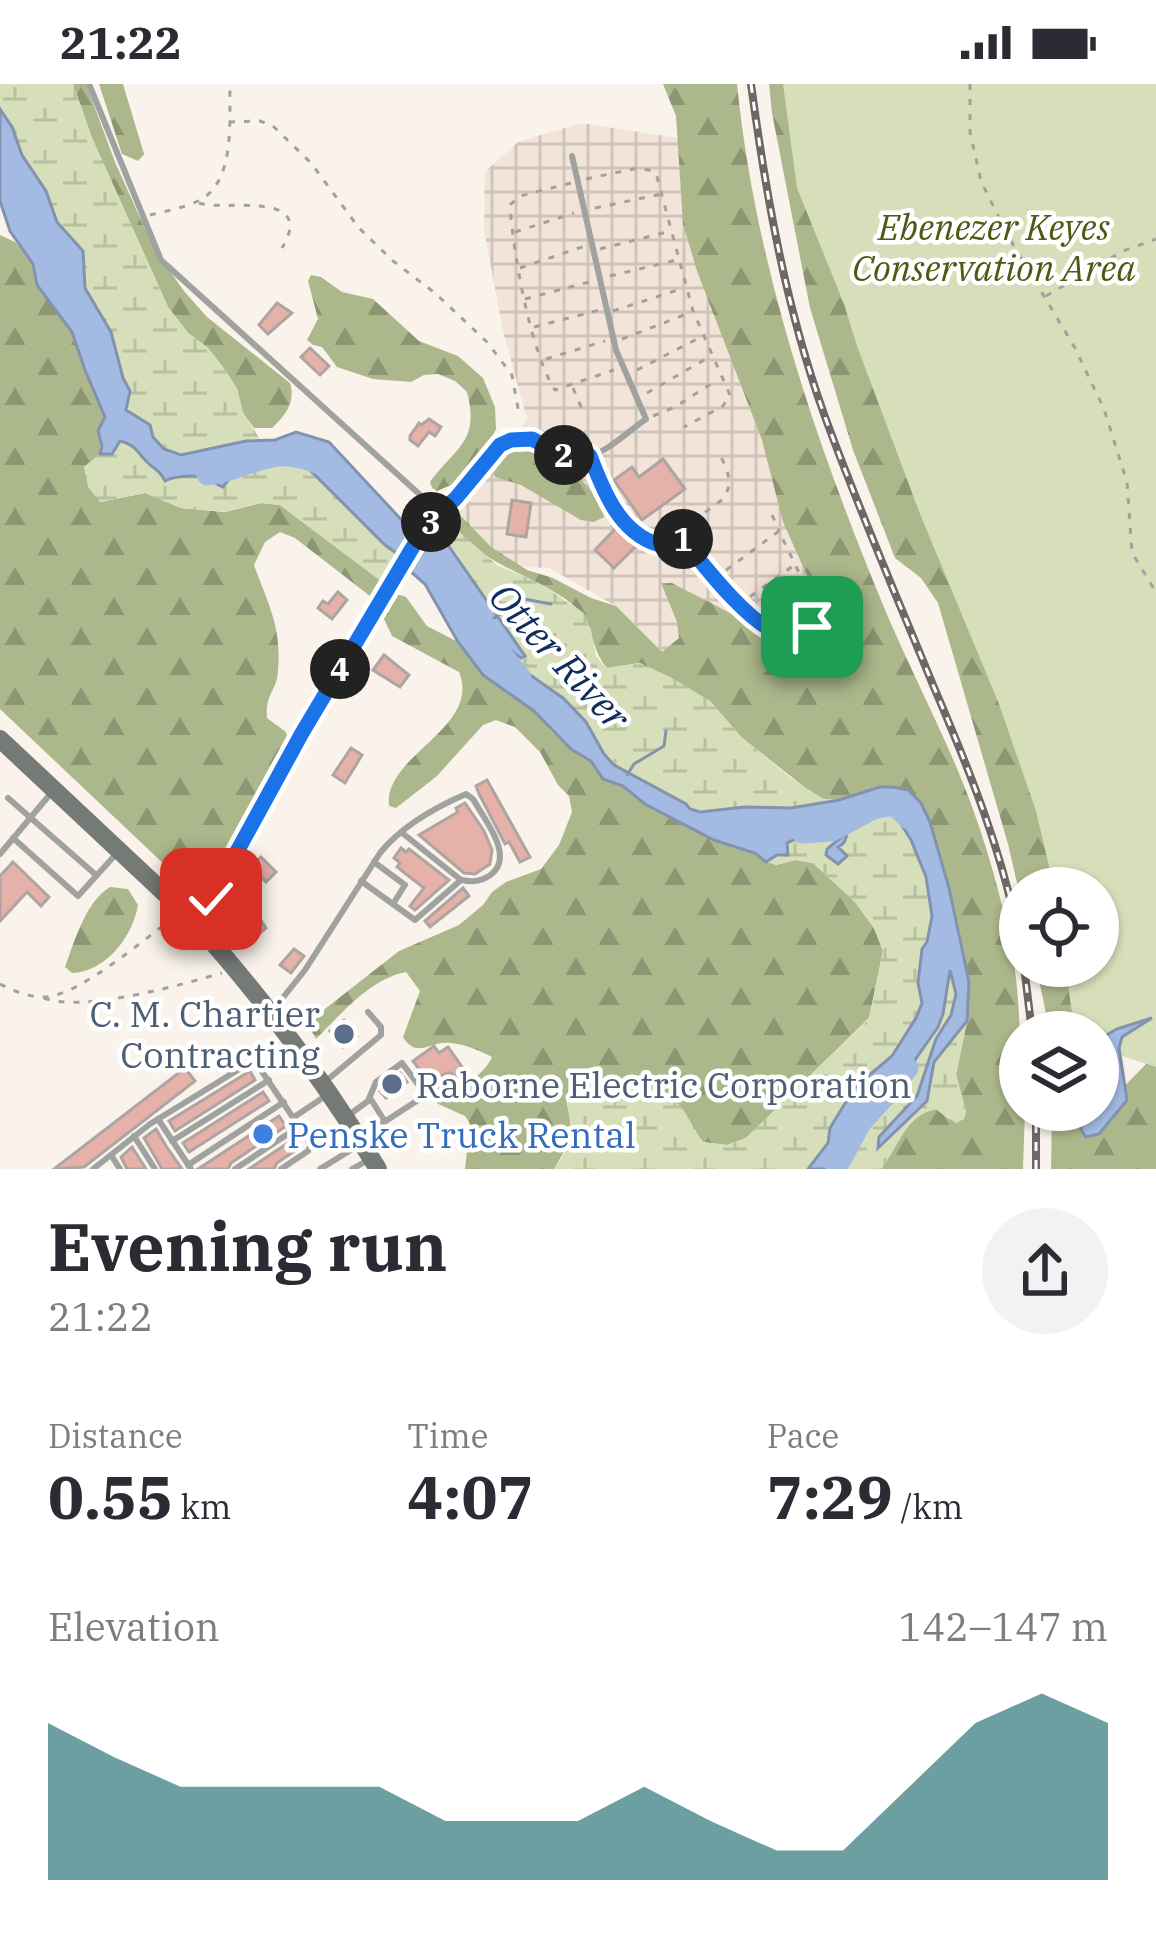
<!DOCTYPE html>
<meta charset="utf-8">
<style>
body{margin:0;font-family:"IBM Plex Serif",serif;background:#f2f2f3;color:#2b2b33;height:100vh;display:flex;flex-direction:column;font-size:45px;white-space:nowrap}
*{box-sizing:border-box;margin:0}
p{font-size:39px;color:#7c7c81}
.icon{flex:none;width:66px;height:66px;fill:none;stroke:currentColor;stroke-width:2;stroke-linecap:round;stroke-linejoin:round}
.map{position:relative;height:1085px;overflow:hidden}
.details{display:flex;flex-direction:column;background:#fff;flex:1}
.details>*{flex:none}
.controls{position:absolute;left:999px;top:783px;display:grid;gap:24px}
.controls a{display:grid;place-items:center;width:120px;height:120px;border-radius:50%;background:#fff;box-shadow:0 3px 9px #0004;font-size:60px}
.pin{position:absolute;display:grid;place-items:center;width:102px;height:102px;color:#fff;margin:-51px;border-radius:24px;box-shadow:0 6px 18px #0006}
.km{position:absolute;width:60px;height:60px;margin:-30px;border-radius:50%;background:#222;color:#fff;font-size:33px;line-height:60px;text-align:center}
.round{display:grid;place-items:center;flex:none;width:126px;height:126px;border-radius:63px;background:#f2f2f3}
.summary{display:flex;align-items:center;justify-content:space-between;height:204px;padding:0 48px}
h1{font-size:66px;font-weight:700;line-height:90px}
.figures{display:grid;grid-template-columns:repeat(3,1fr);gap:18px;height:204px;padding:12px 48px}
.figures div{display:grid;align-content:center}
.figures b{font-size:60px;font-weight:700}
.figures small{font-size:33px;font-weight:400}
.figures p{font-size:33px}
.chart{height:336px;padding:24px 48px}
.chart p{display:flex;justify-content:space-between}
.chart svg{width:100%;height:216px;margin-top:12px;fill:#2e777b;opacity:.7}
.status{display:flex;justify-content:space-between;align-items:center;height:84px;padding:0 60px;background:#fff;direction:ltr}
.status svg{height:33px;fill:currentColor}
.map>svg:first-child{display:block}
.industrial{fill:url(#industrial-grid)}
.forest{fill:url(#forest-firs)}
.wetland{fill:url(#wetland-marsh)}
.park{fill:#d6dfba}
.water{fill:#a3bbe3;stroke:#8393ae;stroke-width:3}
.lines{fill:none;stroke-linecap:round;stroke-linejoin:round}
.stream{stroke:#8393ae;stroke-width:3}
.river{stroke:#a3bbe3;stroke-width:21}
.building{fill:#e6b1a9;stroke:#aea4a2;stroke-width:3}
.path{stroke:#a6a09c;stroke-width:3;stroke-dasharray:6 9;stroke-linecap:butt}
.service{stroke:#9fa29e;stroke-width:6}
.minor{stroke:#9fa29e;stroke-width:14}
.secondary{stroke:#767a76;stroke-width:18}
.rail-casing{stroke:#6c6865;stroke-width:8}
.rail{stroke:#fff;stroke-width:3;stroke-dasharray:9;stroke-linecap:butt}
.route-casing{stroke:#fff;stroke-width:24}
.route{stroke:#1a73e8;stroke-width:15}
.service-dot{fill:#5c6f8a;stroke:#fff;stroke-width:4.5}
.shop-dot{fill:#3f7fe0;stroke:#fff;stroke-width:4.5}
.labels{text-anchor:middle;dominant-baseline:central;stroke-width:9;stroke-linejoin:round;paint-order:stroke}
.park-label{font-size:36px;font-style:italic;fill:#4d5914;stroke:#fff}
.service-label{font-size:36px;fill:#4e5e75;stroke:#fff;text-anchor:end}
.shop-label{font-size:36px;fill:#366cbe;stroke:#fff;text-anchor:start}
.water-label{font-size:39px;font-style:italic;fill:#0f2c5c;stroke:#fff}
</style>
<div class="status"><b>21:22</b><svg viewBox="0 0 49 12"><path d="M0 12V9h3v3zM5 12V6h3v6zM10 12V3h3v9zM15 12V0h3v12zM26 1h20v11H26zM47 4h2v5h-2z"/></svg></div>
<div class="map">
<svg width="1156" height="1085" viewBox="0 0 1156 1085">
<defs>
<pattern id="industrial-grid" width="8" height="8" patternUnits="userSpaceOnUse" patternTransform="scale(3)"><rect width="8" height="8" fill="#f2e4d8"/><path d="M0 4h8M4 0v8" fill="none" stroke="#d0c4ba"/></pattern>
<pattern id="forest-firs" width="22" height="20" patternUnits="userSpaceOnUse" patternTransform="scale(3)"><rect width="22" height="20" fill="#acb88b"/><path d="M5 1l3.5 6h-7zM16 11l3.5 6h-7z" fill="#8d9672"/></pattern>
<pattern id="wetland-marsh" width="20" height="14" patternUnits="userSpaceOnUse" patternTransform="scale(3)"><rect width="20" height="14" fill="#d6dfba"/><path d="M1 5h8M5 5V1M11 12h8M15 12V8" fill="none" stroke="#b8c0a0"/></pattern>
</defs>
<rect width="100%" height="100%" fill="#faf3ec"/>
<path class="industrial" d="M581 39 678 54 840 559 838 575 662 568 616 522 549 484 508 482 451 431 502 371 527 335 503 247 484 145 485 88 518 58Z"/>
<g class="forest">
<path d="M73 0H86L115 78 154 165 184 207 207 233 290 299C296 318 285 332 272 344H254L243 329 237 305 226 287 208 264 188 249 168 223 92 54Z"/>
<path d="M99 0H123L144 70 138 77 122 70Z"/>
<path d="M663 0H737C755 178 813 351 881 516 904 572 932 626 956 682 978 734 996 791 1008 847 1022 908 1020 965 1020 1026H1025L1023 1085H881C899 1062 905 1031 936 1025L949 1035 966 1028 956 991 967 937 963 876 944 785 930 738 893 703C867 703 843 721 818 714L741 653 710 617 640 579 607 584C591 566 592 537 579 526 539 489 467 481 446 426L450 425 463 434 491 463 527 486 553 494 591 514 616 522 662 568 679 554 677 538 661 499H672C692 510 713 519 733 531 762 548 794 577 830 566L832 557 826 534 783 438 762 356 697 187 683 140 676 32Z"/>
<path d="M769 0H958L1114 767 1098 948H1050L1036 882H1098V804H1020V812L1008 760 938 519 921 494 895 474 853 366 810 224 772 29Z"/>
<path d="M0 151 15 158 34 180 72 248 85 286 106 333 98 348C103 370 102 369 84 383L100 418 145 409 181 424 225 428 261 419 280 421 381 497 370 512 295 454 280 448 265 458 254 481C268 520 282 543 278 587 277 607 265 609 267 634L286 648 290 662 221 794C209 803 202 808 187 802L0 625Z"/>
<path d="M311 191 321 193 342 208 373 215 419 257 458 272 483 294 495 323 496 345 482 372 458 398 437 407 432 404 430 398C456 363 480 358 467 308L455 297 438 290 424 291 411 298 373 295 337 283 322 263 313 261 307 256 318 235 308 197Z"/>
<path d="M512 368C519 368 526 367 532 368 560 373 600 405 604 433L594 438 581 436 521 401 495 393 493 389 506 370Z"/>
<path d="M394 509 406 513 427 542 458 558 483 591 534 627 552 648 571 665 591 677 609 698 623 702 645 720 714 756 755 769 776 781 795 776 813 779 855 818 874 844 883 867 869 934 746 1054 727 1061 703 1058 664 1009 605 994 566 1015C574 1051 573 1053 554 1085H465L470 1040 465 1032 436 1019C454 1007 483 994 492 973 481 967 464 960 451 959 430 956 417 976 403 953L420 907 406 888C370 895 341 930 316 955L307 939 399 867 459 841 483 821 492 808 506 798 541 785 559 761 572 728 569 712 558 701 540 668 515 643 496 636 483 641 437 692 396 724 389 722C383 671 482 644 459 588L392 552 383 533 384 520Z"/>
<path d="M110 803 128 805 138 821C133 852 106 888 72 889L65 883C74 858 86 817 110 803Z"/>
<path d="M1156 970V1085H1051L1052 1026H1081V1046Z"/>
</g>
<g class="wetland">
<path d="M0 0H73L92 54 168 223 188 249 208 264 226 287 237 305 243 329 260 355 181 371 164 365 153 353V346L126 326 127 304 111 248 85 204 83 167 57 138 46 107 22 71 0 25Z"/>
<path d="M120 356C139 361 143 378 161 386L162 394 167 396C181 389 205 392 217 402L226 400C238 373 268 368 294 375L297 373 296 368 367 444 400 473 381 497 280 421 261 419 225 428 181 424 145 409 100 418 88 403 84 383 100 370H112Z"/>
<path d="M455 444 497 481 539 499 584 529 591 546 596 572 606 584 640 579 672 594 710 617 741 653 792 695 827 717 791 724 745 723 695 727 614 681C602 668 597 655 588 641 581 630 570 621 561 612 533 586 491 575 472 540L476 534C493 546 504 562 521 574L525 570 499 537 456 469 446 458 435 455 424 460 433 451Z"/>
<path d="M884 721 891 724 911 756 930 810 931 845 922 865 918 899 922 919 916 934 892 972 855 1003 830 1044 829 1058 808 1085H554C561 1074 569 1064 571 1052 575 1034 559 1014 573 998 583 985 658 1004 671 1013 684 1022 693 1044 703 1058L727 1061 746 1054 869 935 883 867 874 844 855 818 813 779 795 776 776 781 766 778 786 763 791 756 826 748 866 722Z"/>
<path d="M949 885 956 910 951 931 936 956 917 1012 891 1039 876 1061 879 1063 927 1017 934 978 967 937 956 990 966 1028 964 1035 956 1039 936 1025C905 1031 899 1062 881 1085H843L855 1058 863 1030 898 1000 938 943Z"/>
</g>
<path class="park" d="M783 0H1156V983L1098 964V948H1075L1065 882H1098V804H1054L1036 727 999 620 920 430 857 262 844 220 797 104Z"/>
<g class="water">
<path d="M0 25 12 43 22 71 46 107 57 138 83 167 85 204 111 248 123 294 130 307 126 326 150 341 153 353 164 365 181 371 246 357 275 356 296 348 329 358 423 459 435 455 446 458 525 572 521 574C504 563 494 545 476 535L472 540 489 562 563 614 586 638 604 670 614 681 686 720 690 725 700 728 745 723 791 724 839 716 880 703H893L908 706 921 719 930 738 949 804 969 898 967 937 934 978 927 1017 878 1064 879 1053 917 1012 936 955 951 931 956 910 950 886 943 930 938 943 898 1000 864 1030 855 1058 843 1085H808L828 1059 830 1044 855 1003 892 972 916 934 922 919 918 899 922 865 927 858 932 832 926 793 911 756 892 725 884 721 866 722 845 737C846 747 850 757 838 763L847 772 838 780 826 771 827 765 843 752V745L838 742C821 751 801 751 787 759L788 771H777L766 778 755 769 714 756 645 720 623 702 603 695 591 677 571 665 534 627 483 591 458 558 425 500 411 488 409 478 385 461 306 382 299 370 295 369 297 375C264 366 242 375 223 403 217 401 213 397 208 395 197 390 174 392 165 397 160 386 156 387 147 378 137 368 136 361 120 357L112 370H100L102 362 98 347 105 333 85 286 72 248 37 201 33 180 10 147 0 117Z"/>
<path d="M1152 934 1122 953 1119 964 1127 1016 1099 1050 1086 1053 1081 1046V1026H1098V956L1117 945Z"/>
</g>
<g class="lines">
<g class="stream">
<path d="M494 534 524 515 551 520"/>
<path d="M627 691 634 680 664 662 666 647"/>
</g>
<g class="river">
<path d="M207 391C231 389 253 375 277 372 295 370 311 377 327 383"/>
<path d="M458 515 521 594"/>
<path d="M802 749 832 747 873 725 894 721 909 735"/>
<path d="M836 1085 861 1039 892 1005 908 984"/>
</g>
</g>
<g class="building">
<path d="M277 219 292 229 268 250 259 241Z"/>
<path d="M310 264 329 282 320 291 301 273Z"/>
<path d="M429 335 441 343 435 352 429 348 418 362 410 356V352L419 339 421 341Z"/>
<path d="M663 375 685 405 642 436 614 396 632 383 639 393Z"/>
<path d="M512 416 531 419 526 453 507 450Z"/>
<path d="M618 442 637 461 614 484 595 466Z"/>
<path d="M338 508 347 516 332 535 318 524 323 517 328 520Z"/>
<path d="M384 571 409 591 400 603 373 586Z"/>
<path d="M351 664 362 671 345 699 333 691Z"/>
<path d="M487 696 530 773 520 778 509 758 505 760 479 710 476 702Z"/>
<path d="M465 719 484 747 492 766 490 780 475 790 464 789 419 751 458 728 456 724Z"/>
<path d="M401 764 406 768 409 765 449 796 415 826 410 822 424 804 397 783 400 779 394 774Z"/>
<path d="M261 773 276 788 266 798 251 782Z"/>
<path d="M13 778 49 813 41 822 27 808 0 837V792Z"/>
<path d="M463 804 469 812 430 843 425 837Z"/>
<path d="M250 820 266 844 255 853 245 840 249 838 241 828Z"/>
<path d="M294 865 304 872 291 889 280 881Z"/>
<path d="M344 936 357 952 343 963 330 947Z"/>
<path d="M434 962 439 969 448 963 465 987 456 993 451 989H446L430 1000 413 977Z"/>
<path d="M185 984 195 997 84 1083 54 1085Z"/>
<path d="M250 987 255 996 175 1047 169 1037Z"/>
<path d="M400 989 407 998 386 1014 380 1007 382 1003Z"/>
<path d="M263 1008 269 1017 189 1068 183 1059Z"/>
<path d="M279 1032 286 1042 231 1079 228 1085H198Z"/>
<path d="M156 1045 166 1062 182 1085H162L144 1054Z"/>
<path d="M294 1055 299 1064 277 1079 274 1085H249Z"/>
<path d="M132 1063 146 1085H127L121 1073Z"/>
</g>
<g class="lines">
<g class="path">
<path d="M970 0V48L981 97 1008 152 1075 264 1104 325 1127 398 1132 469 1156 508"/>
<path d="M229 38 260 37 273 42 311 79 359 144 393 177 435 209 487 258 512 291 519 330"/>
<path d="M586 95 638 84 653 87 657 93 693 227 730 311 723 322 684 343"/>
<path d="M571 99 520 112 510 121C513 168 530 267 555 306L614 286"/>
<path d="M199 119C222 128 318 104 282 164"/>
<path d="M595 124 662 110"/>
<path d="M150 131C166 127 184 124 198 117 236 99 229 37 230 0"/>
<path d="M515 148 574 129"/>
<path d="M600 165 671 147"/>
<path d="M520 184 585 162"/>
<path d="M610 192 677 176"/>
<path d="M1046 212 1123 167 1156 155"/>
<path d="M525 215 589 198"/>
<path d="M613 227 684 204"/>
<path d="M534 243 600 226"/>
<path d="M622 255 692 228"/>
<path d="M546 275 605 257"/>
<path d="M637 286 703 252"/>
<path d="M573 304 584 330"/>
<path d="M647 309 711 272"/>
<path d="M653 332 675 323 717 296"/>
<path d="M593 379C605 412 622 448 657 460L667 457 723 415C734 399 728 387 720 371"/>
<path d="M772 431 779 446"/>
<path d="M679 450 734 518 744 517 793 482"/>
<path d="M714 495 779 447 815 522 817 536C788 570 763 539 739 518"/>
<path d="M765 538 807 510"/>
<path d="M0 900C14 907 30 914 47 913 82 909 140 858 171 836"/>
<path d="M44 914C83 929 180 901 222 889"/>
</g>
<g class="service">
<path d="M89 0 161 176 439 428"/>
<path d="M458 411C481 381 502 338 546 362 557 368 567 375 581 374 604 372 627 348 646 335L616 266 572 72"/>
<path d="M8 714 96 791"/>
<path d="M13 754 78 812 117 769"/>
<path d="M0 770 52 708"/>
<path d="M374 778 405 801 393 820"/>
<path d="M361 797 415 836 461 796"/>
<path d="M194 832 217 807 302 648 410 467"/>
<path d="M273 926 305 886 380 769C401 743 436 723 466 710L473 715C484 735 517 774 489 792 479 798 472 798 461 796L401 748"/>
<path d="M326 997 381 951V943L368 928"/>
<path d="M370 1014 384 1036"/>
<path d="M349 1031 368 1017 376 998 402 979 426 1011"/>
<path d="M294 1033 327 1011"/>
<path d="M158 1035 191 1085"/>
<path d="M134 1052 155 1085"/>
<path d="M361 1053 449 996"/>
<path d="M172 1057 269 996"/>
<path d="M111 1071 120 1085"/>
<path d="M188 1081 284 1018"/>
<path d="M93 1085 150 1040 254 976 311 1060 308 1067 281 1085"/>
<path d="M235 1085 300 1042"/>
<path d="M320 1085 359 1061"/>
<path d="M352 1085 370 1075"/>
</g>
<path class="minor" d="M411 466 426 443 456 414"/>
<path class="secondary" d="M0 655 192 835C261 912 324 996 378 1085"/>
<defs>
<g id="rail">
<path d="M751 0C766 112 786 224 824 330 857 421 896 511 933 601 969 685 1004 771 1020 861"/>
<path d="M1024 882 1032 948"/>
<path d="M1036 1085V1026"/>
</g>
</defs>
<use href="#rail" class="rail-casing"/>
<use href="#rail" class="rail"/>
</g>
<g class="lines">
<defs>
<path id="route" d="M211 815 302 649 411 466 426 442 456 414 500 361 511 356 532 355 568 374 590 372C603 406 619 448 657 460L678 449C698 474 754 549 786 551 796 552 804 548 812 543"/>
</defs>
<use href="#route" class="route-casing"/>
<use href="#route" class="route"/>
</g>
<g class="service-dot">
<circle cx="344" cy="950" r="12"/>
<circle cx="392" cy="1000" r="12"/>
</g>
<circle class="shop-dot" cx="263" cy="1050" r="12"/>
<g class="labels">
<g class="park-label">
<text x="994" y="142">Ebenezer Keyes<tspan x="994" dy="41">Conservation Area</tspan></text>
</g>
<g class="service-label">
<text x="320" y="929">C. M. Chartier<tspan x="320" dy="41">Contracting</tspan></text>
<text x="416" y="1000" text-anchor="start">Raborne Electric Corporation</text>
</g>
<g class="shop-label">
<text x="287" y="1050">Penske Truck Rental</text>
</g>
<g class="water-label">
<text transform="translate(560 572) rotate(47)">Otter River</text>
</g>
</g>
</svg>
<div class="controls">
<a><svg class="icon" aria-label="locate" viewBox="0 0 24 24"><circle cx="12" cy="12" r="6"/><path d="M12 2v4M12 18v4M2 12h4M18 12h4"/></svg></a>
<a><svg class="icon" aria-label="layers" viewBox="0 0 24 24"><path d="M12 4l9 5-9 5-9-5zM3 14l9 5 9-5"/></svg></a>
</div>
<div class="pin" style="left:812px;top:543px;background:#1e9e55"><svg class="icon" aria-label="arrive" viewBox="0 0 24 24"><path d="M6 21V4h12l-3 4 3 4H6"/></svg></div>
<div class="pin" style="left:211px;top:815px;background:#d93025"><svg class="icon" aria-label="check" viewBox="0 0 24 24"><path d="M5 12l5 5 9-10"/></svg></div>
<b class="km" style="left:683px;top:455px">1</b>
<b class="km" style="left:564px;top:371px">2</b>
<b class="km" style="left:431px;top:438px">3</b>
<b class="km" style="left:340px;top:585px">4</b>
</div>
<section class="details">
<div class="summary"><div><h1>Evening run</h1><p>21:22</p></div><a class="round"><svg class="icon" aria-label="share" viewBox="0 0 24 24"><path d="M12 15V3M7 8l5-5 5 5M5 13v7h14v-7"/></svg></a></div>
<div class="figures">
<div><p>Distance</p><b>0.55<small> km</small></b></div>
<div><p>Time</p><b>4:07</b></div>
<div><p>Pace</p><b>7:29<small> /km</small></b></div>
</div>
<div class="chart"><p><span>Elevation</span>142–147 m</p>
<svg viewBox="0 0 160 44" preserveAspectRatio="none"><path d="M0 44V12L10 19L20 25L30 25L40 25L50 25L60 32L70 32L80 32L90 25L100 32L110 38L120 38L130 25L140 12L150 6L160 12V44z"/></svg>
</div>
</section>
